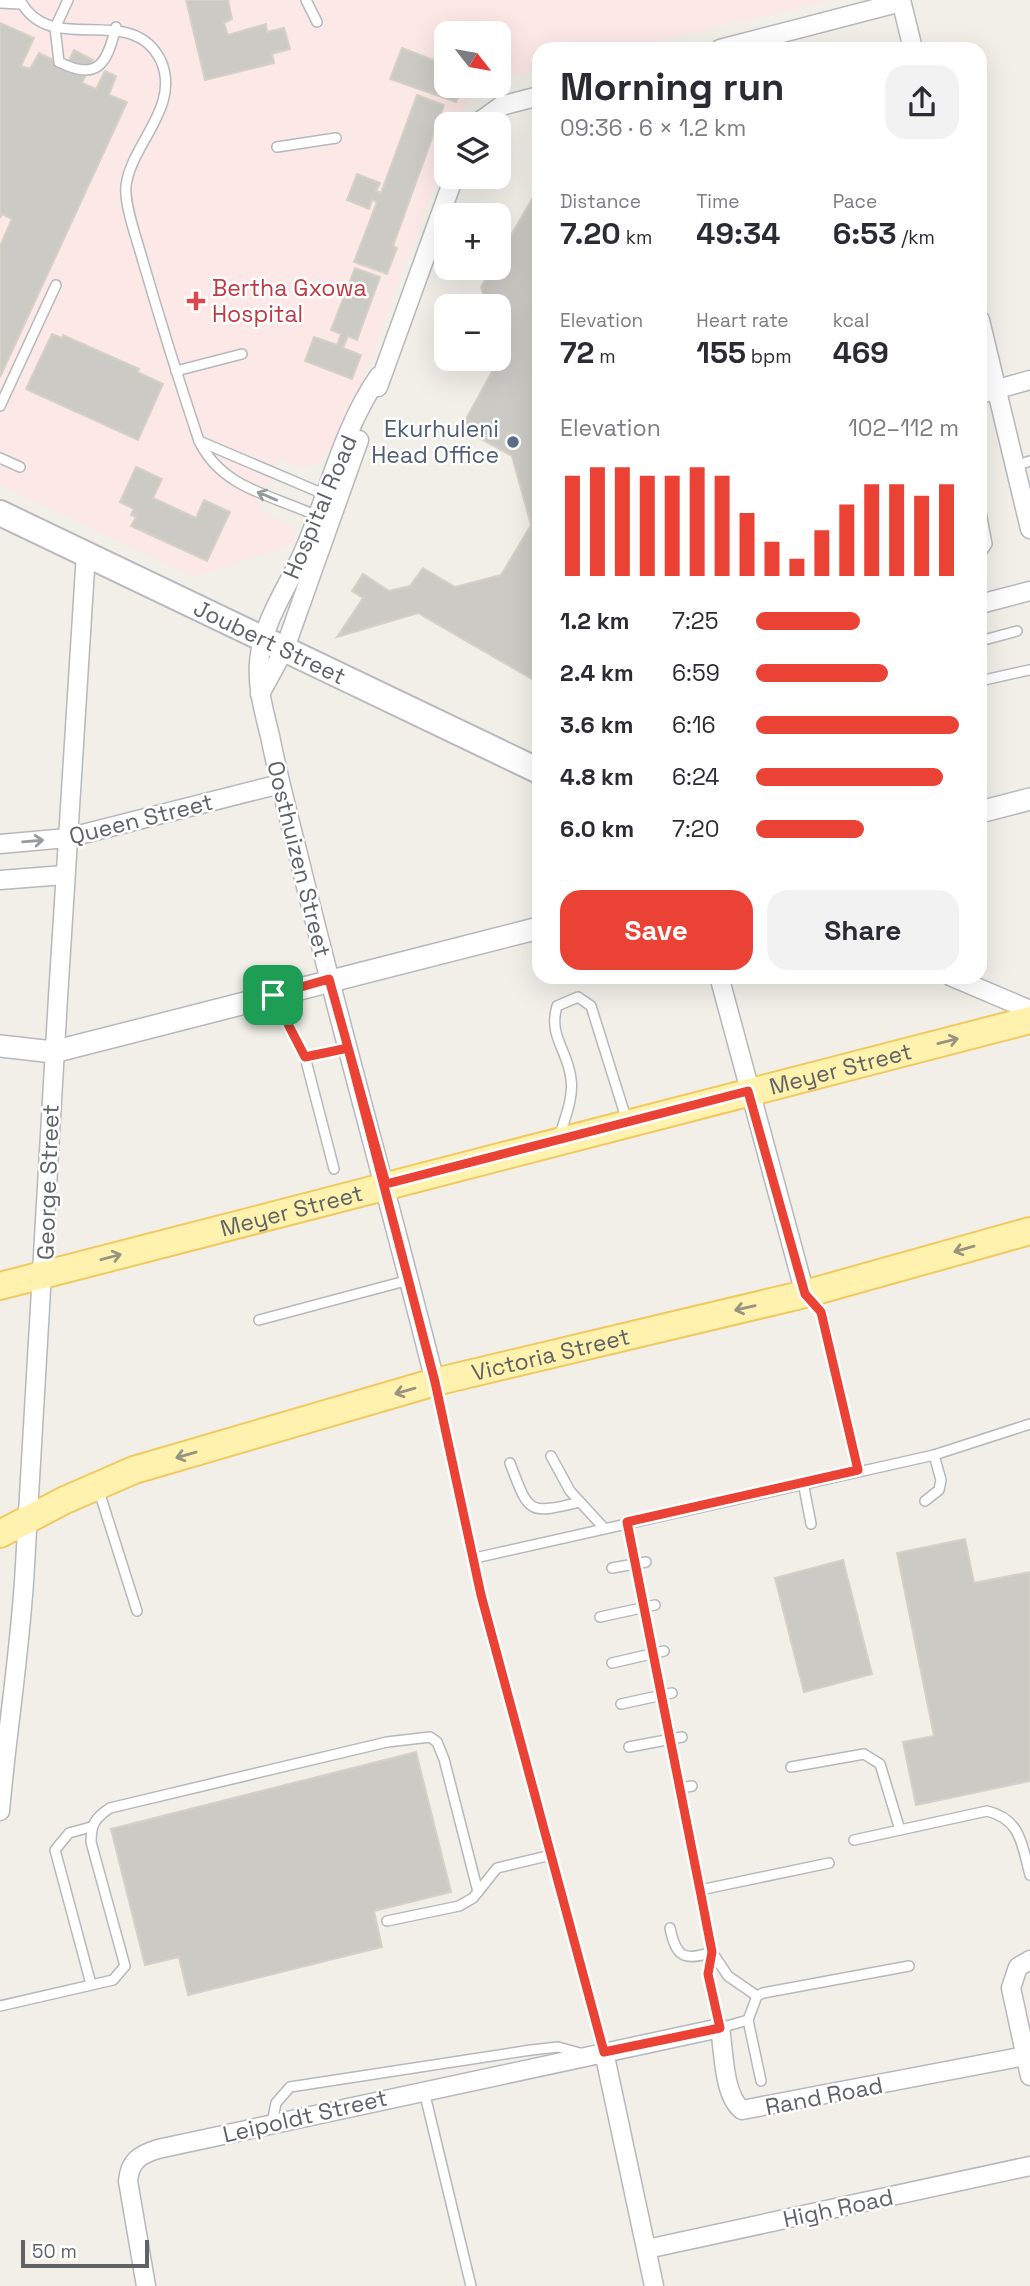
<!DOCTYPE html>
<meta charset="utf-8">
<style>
body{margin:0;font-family:"Space Grotesk",sans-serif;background:#f2f2f3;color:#2b2b33;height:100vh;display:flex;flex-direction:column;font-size:26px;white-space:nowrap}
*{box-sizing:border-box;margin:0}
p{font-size:23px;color:#7c7c81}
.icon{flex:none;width:38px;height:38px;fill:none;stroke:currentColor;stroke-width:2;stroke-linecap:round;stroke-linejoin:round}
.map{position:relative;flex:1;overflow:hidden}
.side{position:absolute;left:532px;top:42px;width:455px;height:942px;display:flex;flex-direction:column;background:#fff;border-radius:21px;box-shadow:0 7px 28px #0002}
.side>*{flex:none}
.needle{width:46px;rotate:121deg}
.tools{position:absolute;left:434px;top:21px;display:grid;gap:14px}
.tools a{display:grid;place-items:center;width:77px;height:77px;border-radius:14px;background:#fff;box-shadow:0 7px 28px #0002;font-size:35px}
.scale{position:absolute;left:21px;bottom:18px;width:128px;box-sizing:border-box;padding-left:7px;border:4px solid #5f6368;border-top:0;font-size:19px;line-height:24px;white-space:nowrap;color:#5f6368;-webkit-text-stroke:5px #fff;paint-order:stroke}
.pin{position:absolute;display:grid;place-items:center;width:60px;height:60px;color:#fff;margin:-30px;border-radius:14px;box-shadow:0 4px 10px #0006}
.round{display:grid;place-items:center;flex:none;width:74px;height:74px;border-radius:21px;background:#f2f2f3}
.overview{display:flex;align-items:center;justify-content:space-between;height:119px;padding:0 28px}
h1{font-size:38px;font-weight:700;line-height:52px}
.figures{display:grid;grid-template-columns:repeat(3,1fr);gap:10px;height:119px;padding:7px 28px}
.figures div{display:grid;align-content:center}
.figures b{font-size:30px;font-weight:700}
.figures small{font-size:19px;font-weight:400}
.figures p{font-size:19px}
.chart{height:196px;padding:14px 28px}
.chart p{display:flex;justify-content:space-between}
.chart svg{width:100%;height:126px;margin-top:7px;stroke:#ea4335;stroke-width:6}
.cta{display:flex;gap:14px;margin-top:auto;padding:14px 28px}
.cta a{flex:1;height:80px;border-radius:21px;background:#ea4335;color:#fff;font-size:28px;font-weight:700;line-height:80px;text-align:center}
.cta a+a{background:#f2f2f3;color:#2b2b33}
ul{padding:0 28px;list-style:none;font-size:23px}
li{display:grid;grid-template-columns:112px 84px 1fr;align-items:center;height:52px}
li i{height:18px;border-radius:9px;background:#ea4335}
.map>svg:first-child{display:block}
.medical{fill:#fce8e6}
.building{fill:#cccac5;stroke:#d6d1c6;stroke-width:2}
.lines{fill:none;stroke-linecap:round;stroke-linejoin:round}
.service-casing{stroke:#b5b8bc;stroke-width:12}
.minor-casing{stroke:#b5b8bc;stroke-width:21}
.tertiary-casing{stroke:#b5b8bc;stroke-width:24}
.secondary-casing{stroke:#b6babf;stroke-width:28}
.primary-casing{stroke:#f2c960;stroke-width:30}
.service{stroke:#fff;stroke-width:9}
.minor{stroke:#fff;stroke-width:18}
.tertiary{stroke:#fff;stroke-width:21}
.secondary{stroke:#fff;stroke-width:24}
.primary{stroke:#fff2af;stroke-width:26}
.oneway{stroke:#979a9d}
.oneway2{stroke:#979581}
.route-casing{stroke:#fff;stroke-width:14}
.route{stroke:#ea4335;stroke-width:9}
.health-dot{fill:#e0444e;stroke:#fff;stroke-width:2.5}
.service-dot{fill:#5c6f8a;stroke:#fff;stroke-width:2.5}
.labels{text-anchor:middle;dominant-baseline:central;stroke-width:5;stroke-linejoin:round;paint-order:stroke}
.health-label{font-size:23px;fill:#be3a42;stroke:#fff;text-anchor:start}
.service-label{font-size:23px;fill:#4e5e75;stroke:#fff;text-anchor:end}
.street-label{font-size:23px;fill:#5f6368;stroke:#fff}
</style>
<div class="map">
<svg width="1030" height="2286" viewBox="0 0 1030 2286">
<rect width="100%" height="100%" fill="#f1efe8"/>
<path class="medical" d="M0 0H832L623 49H539V70L499 80V33H446V86H485L472 91 459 124H446V155L342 436 319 463 302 468 279 459 259 509 292 526 294 544 194 577 0 485Z"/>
<g class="building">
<path d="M186 0H228L232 19 224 23 228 35 266 24 267 32 284 28 290 49 272 54 274 63 205 80Z"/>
<path d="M0 23 34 38 21 66 30 69 39 53 66 66 74 50 93 60 82 83 96 89 105 71 116 76 109 95 127 102 0 377V246L12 219 2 214 0 218Z"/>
<path d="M402 48 446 65V86H463L456 102 390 79Z"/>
<path d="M417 95 444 105 393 246 397 248 387 274 354 262 377 202 372 200 369 209 347 200 357 174 380 183 376 191 381 193Z"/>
<path d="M539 187V683L418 613 337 637 363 598 352 591 363 574 389 591 410 586 423 568 455 587 501 575 531 525 512 456 461 428 503 352 499 341V306H487L481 287 492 268H499V256Z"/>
<path d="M355 268 380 277 357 340 348 336 343 348 361 355 352 379 305 361 314 337 337 345 341 334 331 330Z"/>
<path d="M52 334 62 338 63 335 139 369 137 372 163 384 138 440 26 389Z"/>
<path d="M136 467 162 479 153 498 196 518 204 500 230 512 207 561 131 526 136 517 131 515 134 509 120 502Z"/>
<path d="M965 1539 974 1583 1030 1572V1781L916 1805 903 1742 934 1736 897 1553Z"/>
<path d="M843 1560 872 1674 804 1692 775 1578Z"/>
<path d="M416 1752 451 1892 374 1911 382 1947 188 1995 179 1957 145 1965 111 1829Z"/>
</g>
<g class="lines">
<defs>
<g id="service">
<path d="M20 0C50 59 132 0 161 61 181 107 131 144 126 186 124 204 137 240 142 258 160 320 179 381 199 441 223 490 274 495 319 517"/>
<path d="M68 0 55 28 59 62C98 82 107 63 116 27"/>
<path d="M306 0 317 22"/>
<path d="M0 3 21 4"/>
<path d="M277 147 336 138"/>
<path d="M176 371 242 354"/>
<path d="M0 406 56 285"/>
<path d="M199 441 326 495"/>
<path d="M0 458 20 467"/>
<path d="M1015 466 1030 461"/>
<path d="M980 507 987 544 980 554"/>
<path d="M980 641 1017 631"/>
<path d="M980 681 1029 670"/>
<path d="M274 996 305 1057 334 1169"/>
<path d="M305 1057 348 1048"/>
<path d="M559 1138C564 1120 574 1098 571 1079 568 1050 548 1037 557 1006L578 997 591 1006 627 1121"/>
<path d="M808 1298 822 1312 858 1470"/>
<path d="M259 1320 409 1280"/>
<path d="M436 1386 481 1595 604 2052"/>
<path d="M551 1456 570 1491 604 1528"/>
<path d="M510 1463C529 1513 527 1515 580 1502"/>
<path d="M803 1482 811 1524"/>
<path d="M98 1488 137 1611"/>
<path d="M925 1501 939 1490 941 1480 934 1455"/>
<path d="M627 1522 712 1952 708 1974 720 2028 748 2020 757 1996 763 1993 909 1966"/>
<path d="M475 1558 934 1455 1030 1424"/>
<path d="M612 1568 646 1562"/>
<path d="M600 1617 655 1605"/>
<path d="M612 1663 664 1651"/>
<path d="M621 1704 672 1693"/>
<path d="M629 1747 682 1737"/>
<path d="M791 1767 864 1754 880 1764 900 1830 854 1840"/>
<path d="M681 1788 692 1786"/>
<path d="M91 1827 69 1833 55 1850 91 1984"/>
<path d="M900 1830 987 1811C1021 1819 1022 1845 1030 1875"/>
<path d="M700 1890 829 1863"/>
<path d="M387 1921 459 1906 473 1898 497 1868 551 1855"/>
<path d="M670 1928C676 1956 683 1962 712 1952"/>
<path d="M712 1952 728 1976 757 1996"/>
<path d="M0 2006 113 1980 125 1966 91 1842C91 1824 95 1818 110 1808L387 1742 430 1737 437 1742 444 1759 478 1892"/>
<path d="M748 2020 761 2081"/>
<path d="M424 2091 471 2286"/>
<path d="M272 2123 276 2103 290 2087 531 2050 558 2047 587 2055"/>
</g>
<g id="minor">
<path d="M901 0 913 49"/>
<path d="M720 49 901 2"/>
<path d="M476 124 501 106 539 96"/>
<path d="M980 320 1030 529"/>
<path d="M379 376C344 426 329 491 306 546 290 585 262 620 259 663 257 687 264 712 270 736 278 776 288 815 298 854 341 1031 391 1206 435 1382"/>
<path d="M378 387 454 177"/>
<path d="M980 394 1030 380"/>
<path d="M980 604 1030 591"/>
<path d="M260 694 285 648 359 440"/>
<path d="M0 844 67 838 280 784"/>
<path d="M0 880 64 875"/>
<path d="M719 976 805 1294"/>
<path d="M950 976 1030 1010"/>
<path d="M0 1811C7 1729 21 1647 25 1565 45 1228 63 890 86 553"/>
<path d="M1030 1960 1018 1967 1011 1988 1030 2076"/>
<path d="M604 2052 654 2286"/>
<path d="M647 2249 1030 2166"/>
<path d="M146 2286 128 2181C130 2161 139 2155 158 2149L720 2028C724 2051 723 2095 742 2110L1025 2056"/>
</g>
<g id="tertiary">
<path d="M980 812 1030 799"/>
<path d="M0 1046 53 1052 539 928"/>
</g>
<g id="secondary">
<path id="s1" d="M0 513 539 771"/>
</g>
<g id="primary">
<path id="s2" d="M0 1286 1030 1020"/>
<path id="s3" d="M0 1534 65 1500 134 1470 435 1382 805 1294 1030 1231"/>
</g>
</defs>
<use href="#service" class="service-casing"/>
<use href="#minor" class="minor-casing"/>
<use href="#tertiary" class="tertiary-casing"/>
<use href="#secondary" class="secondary-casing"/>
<use href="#primary" class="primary-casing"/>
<use href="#service" class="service"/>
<use href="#minor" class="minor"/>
<use href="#tertiary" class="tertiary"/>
<use href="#secondary" class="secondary"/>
<use href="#primary" class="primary"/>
</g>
<defs><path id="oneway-shaft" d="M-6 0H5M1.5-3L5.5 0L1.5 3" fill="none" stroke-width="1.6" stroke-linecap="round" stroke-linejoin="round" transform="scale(1.75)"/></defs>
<g class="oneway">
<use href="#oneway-shaft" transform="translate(267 496) rotate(-157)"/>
<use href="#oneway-shaft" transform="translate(33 841) rotate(-5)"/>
</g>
<g class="oneway2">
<use href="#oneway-shaft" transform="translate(948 1041) rotate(-14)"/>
<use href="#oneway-shaft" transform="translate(964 1249) rotate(164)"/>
<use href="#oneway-shaft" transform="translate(111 1257) rotate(-15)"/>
<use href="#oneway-shaft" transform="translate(745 1308) rotate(167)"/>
<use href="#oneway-shaft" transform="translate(405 1391) rotate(164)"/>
<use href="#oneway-shaft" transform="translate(186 1455) rotate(164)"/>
</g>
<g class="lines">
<defs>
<path id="route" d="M273 995 305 1057 348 1048 435 1382 481 1595 604 2052 720 2028 708 1974 712 1952 700 1890 627 1522 858 1470 821 1312 805 1294 748 1091 386 1184 329 979 273 995"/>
</defs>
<use href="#route" class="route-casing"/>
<use href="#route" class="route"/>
</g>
<path class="health-dot" d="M192.5 290.5h7v7h7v7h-7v7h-7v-7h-7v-7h7z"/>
<circle class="service-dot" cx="513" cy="442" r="7"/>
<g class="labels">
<g class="health-label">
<text x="212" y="288">Bertha Gxowa<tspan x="212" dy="26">Hospital</tspan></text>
</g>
<g class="service-label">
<text x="499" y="429">Ekurhuleni<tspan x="499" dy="26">Head Office</tspan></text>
</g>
<g class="street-label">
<text transform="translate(320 507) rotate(-67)">Hospital Road</text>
<text stroke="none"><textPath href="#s1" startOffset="299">Joubert Street</textPath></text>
<text transform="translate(141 819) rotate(-14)">Queen Street</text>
<text transform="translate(299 859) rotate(76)">Oosthuizen Street</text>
<text stroke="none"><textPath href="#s2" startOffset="868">Meyer Street</textPath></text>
<text transform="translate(48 1182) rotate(-88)">George Street</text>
<text stroke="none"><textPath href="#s2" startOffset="301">Meyer Street</textPath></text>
<text stroke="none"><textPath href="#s3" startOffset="581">Victoria Street</textPath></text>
<text transform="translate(824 2096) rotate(-11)">Rand Road</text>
<text transform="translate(305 2116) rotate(-13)">Leipoldt Street</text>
<text transform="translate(838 2208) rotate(-12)">High Road</text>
</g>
</g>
</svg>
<div class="tools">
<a><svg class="needle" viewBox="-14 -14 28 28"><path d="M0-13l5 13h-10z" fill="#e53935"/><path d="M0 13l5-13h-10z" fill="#7c7c81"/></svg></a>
<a><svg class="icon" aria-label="layers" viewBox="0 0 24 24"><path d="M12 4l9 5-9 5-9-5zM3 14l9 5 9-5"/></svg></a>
<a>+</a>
<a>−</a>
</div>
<div class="scale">50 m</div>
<div class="pin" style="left:273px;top:995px;background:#1e9e55"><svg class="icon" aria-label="arrive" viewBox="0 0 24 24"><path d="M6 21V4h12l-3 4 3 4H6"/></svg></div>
<section class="side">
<div class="overview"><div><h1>Morning run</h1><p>09:36 · 6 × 1.2 km</p></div><a class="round"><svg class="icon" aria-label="share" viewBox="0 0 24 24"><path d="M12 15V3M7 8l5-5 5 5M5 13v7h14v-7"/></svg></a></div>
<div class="figures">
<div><p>Distance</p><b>7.20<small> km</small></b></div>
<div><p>Time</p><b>49:34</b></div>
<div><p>Pace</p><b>6:53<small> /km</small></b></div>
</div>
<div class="figures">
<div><p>Elevation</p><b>72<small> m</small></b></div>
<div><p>Heart rate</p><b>155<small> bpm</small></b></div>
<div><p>kcal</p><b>469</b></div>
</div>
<div class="chart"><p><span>Elevation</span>102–112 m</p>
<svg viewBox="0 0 160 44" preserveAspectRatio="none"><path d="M5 44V9M15 44V6M25 44V6M35 44V9M45 44V9M55 44V6M65 44V9M75 44V22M85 44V32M95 44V38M105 44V28M115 44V19M125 44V12M135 44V12M145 44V16M155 44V12"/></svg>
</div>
<ul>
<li><b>1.2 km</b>7:25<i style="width:51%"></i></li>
<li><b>2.4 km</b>6:59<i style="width:65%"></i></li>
<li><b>3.6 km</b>6:16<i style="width:100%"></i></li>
<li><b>4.8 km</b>6:24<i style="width:92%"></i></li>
<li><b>6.0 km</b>7:20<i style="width:53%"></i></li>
</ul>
<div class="cta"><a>Save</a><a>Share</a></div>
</section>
</div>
